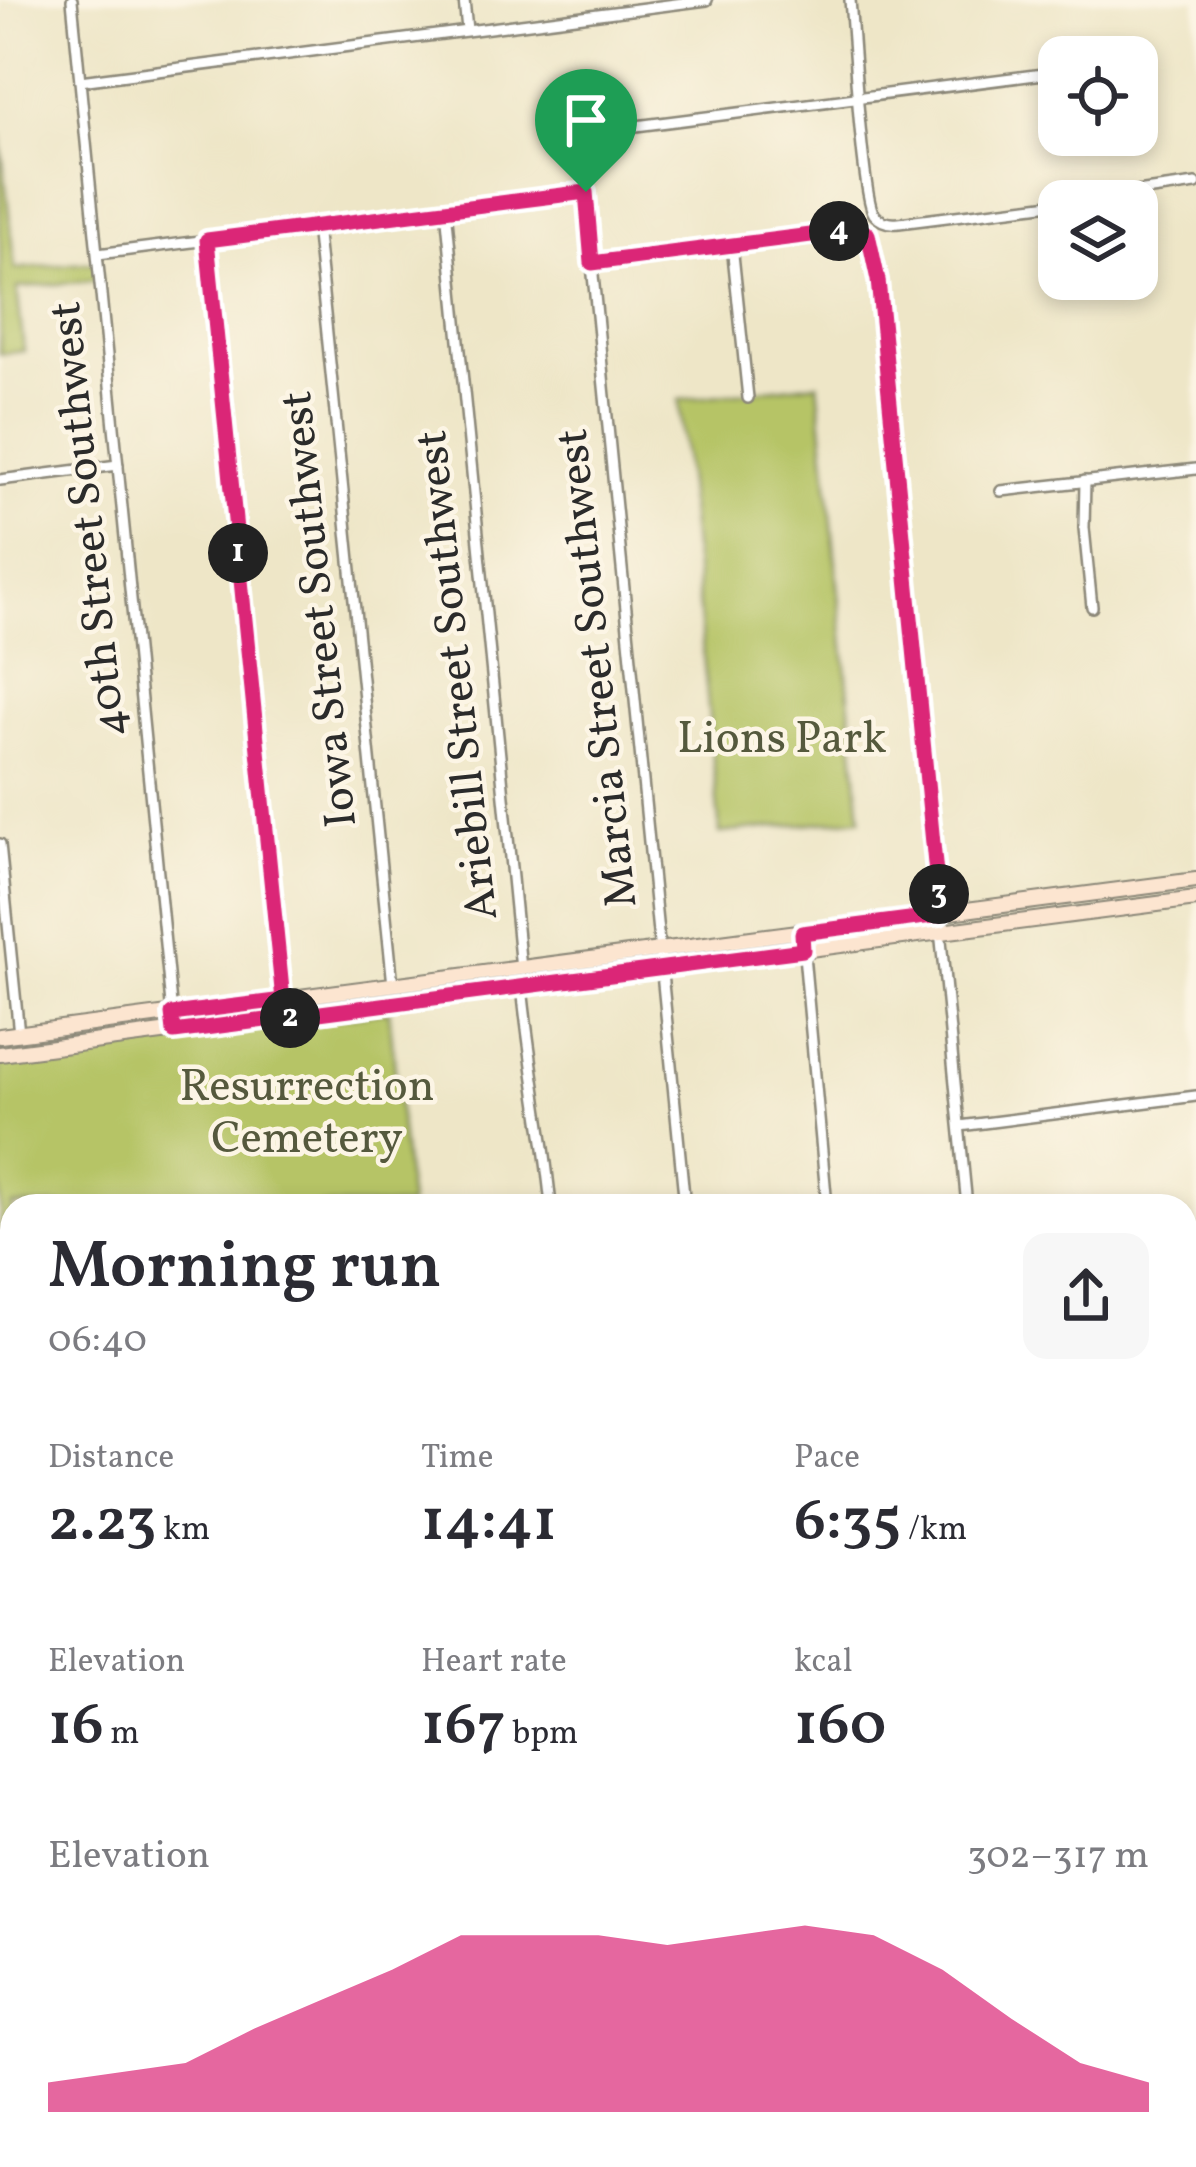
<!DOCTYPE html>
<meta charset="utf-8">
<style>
body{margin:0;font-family:Vollkorn,serif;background:#f7f7f7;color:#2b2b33;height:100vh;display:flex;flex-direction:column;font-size:45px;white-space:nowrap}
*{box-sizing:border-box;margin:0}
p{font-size:39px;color:#7c7c81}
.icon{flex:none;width:66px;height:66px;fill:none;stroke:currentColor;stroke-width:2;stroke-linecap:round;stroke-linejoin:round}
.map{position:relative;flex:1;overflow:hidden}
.sheet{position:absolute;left:0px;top:1194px;width:1197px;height:975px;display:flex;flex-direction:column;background:#fff;border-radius:36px 36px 0 0;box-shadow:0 6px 18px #0003}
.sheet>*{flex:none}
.fabs{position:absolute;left:1038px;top:36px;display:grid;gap:24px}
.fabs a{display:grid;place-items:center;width:120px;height:120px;border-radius:24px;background:#fff;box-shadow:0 6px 18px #0003;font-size:60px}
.pin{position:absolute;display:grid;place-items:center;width:102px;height:102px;color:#fff;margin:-123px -51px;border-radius:50% 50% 50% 0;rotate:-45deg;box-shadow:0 0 12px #0007}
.pin .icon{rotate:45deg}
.km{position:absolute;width:60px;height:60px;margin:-30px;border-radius:50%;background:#222;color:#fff;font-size:33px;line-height:60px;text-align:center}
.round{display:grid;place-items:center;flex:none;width:126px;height:126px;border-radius:24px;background:#f7f7f7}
.overview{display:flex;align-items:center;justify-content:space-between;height:204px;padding:0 48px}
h1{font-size:66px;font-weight:600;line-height:90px}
.figures{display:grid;grid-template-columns:repeat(3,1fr);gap:18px;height:204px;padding:12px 48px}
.figures div{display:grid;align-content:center}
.figures b{font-size:60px;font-weight:600}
.figures small{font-size:33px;font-weight:400}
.figures p{font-size:33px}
.chart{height:336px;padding:24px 48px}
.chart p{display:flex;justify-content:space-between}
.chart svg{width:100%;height:216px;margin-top:12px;fill:#db2777;opacity:.7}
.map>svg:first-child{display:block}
.green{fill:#b6c466;stroke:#707848;stroke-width:3}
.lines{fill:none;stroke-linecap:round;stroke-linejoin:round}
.stream{stroke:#55c0cf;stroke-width:3}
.street-casing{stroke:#8c8879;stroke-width:14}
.secondary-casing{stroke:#8c8879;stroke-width:18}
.highway-casing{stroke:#8c8879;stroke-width:21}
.street{stroke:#fff;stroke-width:9}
.secondary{stroke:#fce5d0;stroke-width:14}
.highway{stroke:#f8bd89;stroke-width:16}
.rail{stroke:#2b2b2b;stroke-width:3}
.route-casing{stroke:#fff;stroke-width:24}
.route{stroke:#db2777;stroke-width:15}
.labels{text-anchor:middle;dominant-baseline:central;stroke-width:9;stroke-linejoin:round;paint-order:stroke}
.street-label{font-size:45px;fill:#2b2b2b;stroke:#fcf5e5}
.park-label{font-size:45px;fill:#55593d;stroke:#fcf5e5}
</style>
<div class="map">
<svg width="1196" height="2167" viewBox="0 0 1196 2167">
<rect width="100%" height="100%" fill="#fcf5e5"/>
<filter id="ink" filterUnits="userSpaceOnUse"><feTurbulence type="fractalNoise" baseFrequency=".00833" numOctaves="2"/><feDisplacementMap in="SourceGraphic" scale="24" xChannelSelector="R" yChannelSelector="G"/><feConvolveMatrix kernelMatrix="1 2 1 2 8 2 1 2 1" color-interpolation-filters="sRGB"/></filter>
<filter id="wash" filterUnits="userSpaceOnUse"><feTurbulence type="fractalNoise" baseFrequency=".004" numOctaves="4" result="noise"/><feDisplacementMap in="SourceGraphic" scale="48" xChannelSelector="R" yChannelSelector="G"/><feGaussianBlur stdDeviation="2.7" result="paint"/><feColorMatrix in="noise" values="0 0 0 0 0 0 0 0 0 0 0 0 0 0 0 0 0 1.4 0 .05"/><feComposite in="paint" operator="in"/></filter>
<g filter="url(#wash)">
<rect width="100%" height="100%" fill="#eee6c7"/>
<g class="green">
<path d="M0 133 15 269 96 262 100 280 17 288 24 351 0 354Z"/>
<path d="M818 383 861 818 720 833 679 400Z"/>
<path d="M389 1011 409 1206H12V1638H0V1062Z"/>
</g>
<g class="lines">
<path class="stream" d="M1185 1971 1196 1969"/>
</g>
</g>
<g filter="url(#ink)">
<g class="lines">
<defs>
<g id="street">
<path d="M72 0 172 1015"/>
<path d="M464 0 467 30"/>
<path d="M850 0C853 32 862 197 874 214 881 223 890 224 899 223L1059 203"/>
<path d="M1137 62 1145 61"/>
<path d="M80 81 707 0"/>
<path d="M1070 201 1196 184"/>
<path d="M446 209 521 969"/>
<path d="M316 225 393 985"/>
<path d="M207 240 283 1000"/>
<path d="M732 245 748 398"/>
<path d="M98 254 586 192"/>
<path d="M592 263 858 228 868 234 873 245 967 1206"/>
<path d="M0 480 118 465"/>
<path d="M1085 481 1084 528 1092 607"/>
<path d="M1001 491 1196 469"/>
<path d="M0 844 19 1034"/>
<path d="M802 933 827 1206"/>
<path d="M522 986C529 1060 544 1132 551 1206"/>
<path d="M960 1126 1196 1096"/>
<path d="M685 1206 584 184C584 147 602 133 636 126L1059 72"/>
<path d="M1185 1511 1196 1510"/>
</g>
<g id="secondary">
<path d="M0 1036 1196 880"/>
<path d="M0 1054 1196 899"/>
<path d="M0 1780 12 1778"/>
<path d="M1185 1936 1196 1935"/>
</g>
<g id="highway">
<path d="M1185 1648 1196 1645"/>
<path d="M1185 1682 1196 1681"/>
<path d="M0 1686 12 1687"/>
<path d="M1185 1701H1196"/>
<path d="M0 1706 12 1707"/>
<path d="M1185 1731 1196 1734"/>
</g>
</defs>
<use href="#street" class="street-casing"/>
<use href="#secondary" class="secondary-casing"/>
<use href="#highway" class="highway-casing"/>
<use href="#street" class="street"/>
<use href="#secondary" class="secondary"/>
<use href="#highway" class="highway"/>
<g class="rail">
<path d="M1185 1999 1196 1998"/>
<path d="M23 2167 74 2157"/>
<path d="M85 2167 176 2157"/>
</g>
</g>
</g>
<g class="lines" filter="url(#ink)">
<defs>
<path id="route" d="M586 192 592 263 858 229 868 234 878 280 940 915 802 933 803 950 174 1032 172 1014 283 1000 207 240Z"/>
</defs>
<use href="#route" class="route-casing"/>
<use href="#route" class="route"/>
</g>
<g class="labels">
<g class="street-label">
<text transform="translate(90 519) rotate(-96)">40th Street Southwest</text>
<text transform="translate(321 609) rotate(-96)">Iowa Street Southwest</text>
<text transform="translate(599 668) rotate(-96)">Marcia Street Southwest</text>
<text transform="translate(459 675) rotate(-96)">Ariebill Street Southwest</text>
</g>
<g class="park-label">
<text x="782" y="740">Lions Park</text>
<text x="307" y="1088">Resurrection<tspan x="307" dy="52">Cemetery</tspan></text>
</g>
</g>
</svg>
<div class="fabs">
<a><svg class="icon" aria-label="locate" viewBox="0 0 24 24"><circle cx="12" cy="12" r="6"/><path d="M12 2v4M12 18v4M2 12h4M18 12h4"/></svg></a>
<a><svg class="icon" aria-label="layers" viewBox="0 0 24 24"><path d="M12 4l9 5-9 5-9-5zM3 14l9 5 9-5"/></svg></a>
</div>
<div class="pin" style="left:586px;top:192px;background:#1e9e55"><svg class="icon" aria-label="arrive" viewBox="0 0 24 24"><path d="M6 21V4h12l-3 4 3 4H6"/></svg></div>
<b class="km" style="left:238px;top:553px">1</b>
<b class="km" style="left:290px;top:1018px">2</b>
<b class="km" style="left:939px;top:894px">3</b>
<b class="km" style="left:839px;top:231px">4</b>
<section class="sheet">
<div class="overview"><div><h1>Morning run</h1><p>06:40</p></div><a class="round"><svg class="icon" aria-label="share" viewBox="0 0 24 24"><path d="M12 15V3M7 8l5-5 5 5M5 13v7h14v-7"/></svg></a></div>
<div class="figures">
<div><p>Distance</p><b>2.23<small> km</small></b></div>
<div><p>Time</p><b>14:41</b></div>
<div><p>Pace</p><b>6:35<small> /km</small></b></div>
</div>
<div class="figures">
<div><p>Elevation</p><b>16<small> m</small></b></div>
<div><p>Heart rate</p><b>167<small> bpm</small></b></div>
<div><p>kcal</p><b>160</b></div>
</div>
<div class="chart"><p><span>Elevation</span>302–317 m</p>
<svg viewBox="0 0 160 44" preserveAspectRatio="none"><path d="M0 44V38L10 36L20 34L30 27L40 21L50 15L60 8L70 8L80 8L90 10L100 8L110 6L120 8L130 15L140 25L150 34L160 38V44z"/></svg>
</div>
</section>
</div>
